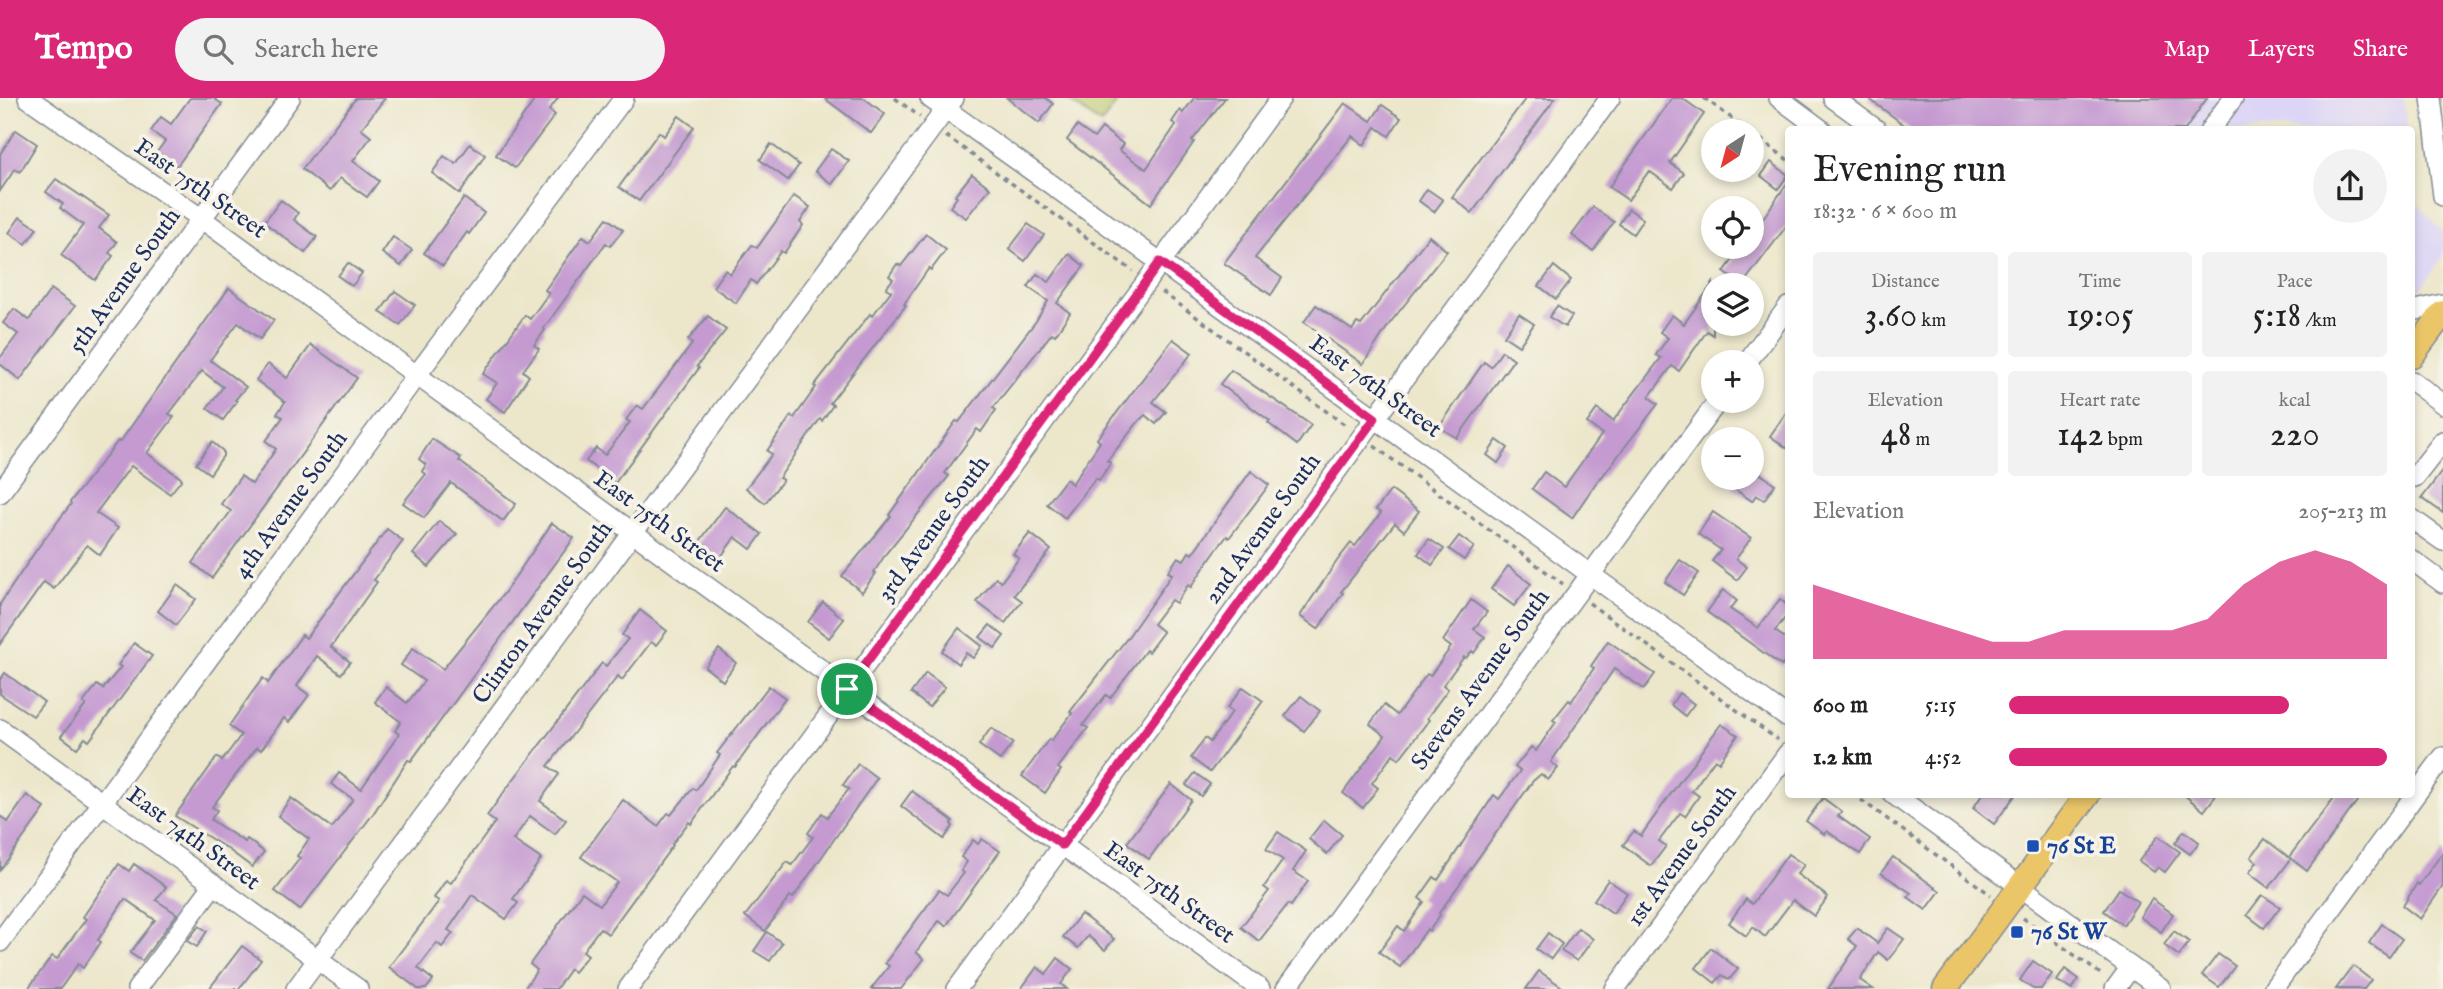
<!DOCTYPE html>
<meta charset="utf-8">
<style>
body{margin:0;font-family:"IM FELL English",serif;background:#f2f2f2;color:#222;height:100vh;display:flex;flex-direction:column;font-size:26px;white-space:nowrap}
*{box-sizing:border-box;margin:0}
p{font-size:23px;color:#767676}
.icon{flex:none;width:38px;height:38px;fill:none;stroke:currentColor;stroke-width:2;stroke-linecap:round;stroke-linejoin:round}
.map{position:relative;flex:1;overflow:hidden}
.side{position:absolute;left:1785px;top:28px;width:630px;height:672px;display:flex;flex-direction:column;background:#fff;border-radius:7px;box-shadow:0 4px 10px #0003}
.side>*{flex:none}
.needle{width:46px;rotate:216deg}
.tools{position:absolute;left:1701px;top:21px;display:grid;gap:14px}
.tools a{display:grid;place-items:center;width:63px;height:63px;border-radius:50%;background:#fff;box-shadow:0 4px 10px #0003;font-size:35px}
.pin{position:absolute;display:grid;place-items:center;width:60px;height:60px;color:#fff;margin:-30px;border:4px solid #fff;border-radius:50%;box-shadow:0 2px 7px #0007}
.round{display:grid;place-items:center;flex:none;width:74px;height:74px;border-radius:37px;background:#f2f2f2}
.overview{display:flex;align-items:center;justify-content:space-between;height:119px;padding:0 28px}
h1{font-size:38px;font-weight:600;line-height:52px}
.metrics{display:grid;grid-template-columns:repeat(3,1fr);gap:10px;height:119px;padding:7px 28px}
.metrics div{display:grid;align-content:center;border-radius:7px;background:#f2f2f2;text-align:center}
.metrics b{font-size:35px;font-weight:600}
.metrics small{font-size:19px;font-weight:400}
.metrics p{font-size:19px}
.chart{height:196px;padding:14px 28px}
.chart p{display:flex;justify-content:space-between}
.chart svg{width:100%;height:126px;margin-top:7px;fill:#db2777;opacity:.7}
ul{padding:0 28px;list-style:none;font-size:23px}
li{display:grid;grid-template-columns:112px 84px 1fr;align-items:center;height:52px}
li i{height:18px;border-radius:9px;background:#db2777}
header{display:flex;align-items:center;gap:42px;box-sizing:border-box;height:98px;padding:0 35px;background:#db2777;color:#fff}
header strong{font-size:33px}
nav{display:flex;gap:38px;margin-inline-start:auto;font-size:24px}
.search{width:490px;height:63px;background:#f2f2f2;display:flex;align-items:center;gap:18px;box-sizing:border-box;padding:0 24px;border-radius:38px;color:#767676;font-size:26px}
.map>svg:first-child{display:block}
.built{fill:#ddd5f6}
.green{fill:#b8c466;stroke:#6a7a62;stroke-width:2}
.building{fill:#c49ad1}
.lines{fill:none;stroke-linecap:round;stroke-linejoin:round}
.minor-casing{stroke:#848b94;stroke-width:22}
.major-casing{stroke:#848b94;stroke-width:27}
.path{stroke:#848b94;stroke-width:3.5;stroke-dasharray:5 5;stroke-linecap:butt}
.minor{stroke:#fff;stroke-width:19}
.major{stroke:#ebc669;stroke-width:24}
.route-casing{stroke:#fff;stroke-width:14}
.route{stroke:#db2777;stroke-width:9}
.transit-dot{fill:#1a4fb4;stroke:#f7f3e8;stroke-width:2.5}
.labels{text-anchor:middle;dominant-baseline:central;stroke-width:7;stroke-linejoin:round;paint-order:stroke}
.street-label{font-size:24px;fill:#1b2f5e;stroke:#f7f3e8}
.transit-label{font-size:24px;font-weight:bold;fill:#164399;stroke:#f7f3e8;text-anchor:start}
</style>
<header>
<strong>Tempo</strong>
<div class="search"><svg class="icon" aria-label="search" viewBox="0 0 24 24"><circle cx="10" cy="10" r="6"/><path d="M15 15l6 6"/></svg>Search here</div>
<nav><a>Map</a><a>Layers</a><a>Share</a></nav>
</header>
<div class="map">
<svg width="2443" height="891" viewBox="0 0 2443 891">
<rect width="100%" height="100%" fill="#f7f3e8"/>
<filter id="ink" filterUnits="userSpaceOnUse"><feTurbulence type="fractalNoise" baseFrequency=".0143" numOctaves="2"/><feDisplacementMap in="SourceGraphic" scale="14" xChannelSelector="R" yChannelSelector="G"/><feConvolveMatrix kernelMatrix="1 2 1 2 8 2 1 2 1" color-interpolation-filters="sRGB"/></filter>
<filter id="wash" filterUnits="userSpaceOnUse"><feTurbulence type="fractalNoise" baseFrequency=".00686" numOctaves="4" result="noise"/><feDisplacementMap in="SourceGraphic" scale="28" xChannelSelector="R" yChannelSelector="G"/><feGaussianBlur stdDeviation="1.57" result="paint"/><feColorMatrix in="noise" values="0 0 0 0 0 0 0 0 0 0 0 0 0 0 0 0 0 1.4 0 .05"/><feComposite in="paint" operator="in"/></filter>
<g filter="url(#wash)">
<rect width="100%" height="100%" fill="#ece7cb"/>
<g class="built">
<path d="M1868 0H2403L2407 31H1911Z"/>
<path d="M2412 86 2415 103 2443 134V159L2412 203Z"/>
</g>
<path class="green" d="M1065 0H1120L1101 26Z"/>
<g id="blocks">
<g class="building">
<path d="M190 0H213L222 6 177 68 157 54 165 43 151 33 161 19 171 26Z"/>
<path d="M356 0H385L361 31 371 39 353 63 379 83 367 99 340 80 330 93 302 71Z"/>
<path d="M536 0H558L549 12 555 17 515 70 496 57Z"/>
<path d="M824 0H864L885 16 871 35Z"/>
<path d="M1007 0H1046L1053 6 1039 25Z"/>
<path d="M1194 0H1225L1192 43 1194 44 1151 106 1067 42 1077 28 1094 40 1102 30 1123 46 1119 52 1146 71 1176 27 1172 24 1180 12 1183 15Z"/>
<path d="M1526 0H1555L1472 115 1452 99Z"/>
<path d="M1672 0H1682L1704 16 1670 65 1684 75 1673 90 1649 73 1628 102 1609 89Z"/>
<path d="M1868 0H2207L2185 32H1911Z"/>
<path d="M1345 5 1371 23 1382 7 1401 20 1389 38 1376 29 1364 47 1352 38 1255 160 1282 180 1271 197 1224 165Z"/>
<path d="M679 18 694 29 639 103 619 89 659 34 664 38Z"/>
<path d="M16 32 37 46 20 74 15 71 0 93V56Z"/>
<path d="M470 46 485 57 460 96 432 75 444 58 456 66Z"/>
<path d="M771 46 799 67 788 82 760 62Z"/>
<path d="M831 51 849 63 832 86 815 73Z"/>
<path d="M1771 64 1788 77 1778 91 1761 78Z"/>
<path d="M972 76 990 90 966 120 950 109 957 99 955 97Z"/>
<path d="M56 81 109 117 99 130 117 144 109 155 113 158 95 182 61 157 83 127 60 110 63 106 46 94Z"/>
<path d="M1788 84V126L1742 187 1724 174 1742 149H1752V136Z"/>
<path d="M1427 91 1443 102 1434 114 1419 103Z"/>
<path d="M794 98 810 109 800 124 803 127 784 155 781 153 756 186 751 182 736 205 713 189 725 172 730 176 752 147 757 150Z"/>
<path d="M464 100 484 115 469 136 467 134 443 168 424 155Z"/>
<path d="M281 102 298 115 294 122 317 139 305 155 264 124Z"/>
<path d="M1593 109 1614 124 1593 153 1572 137Z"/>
<path d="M1629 111 1643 121 1633 136 1619 126Z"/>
<path d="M20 119 37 130 26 146 9 135Z"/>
<path d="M607 120 623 132 610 148 606 145 544 230 545 232 534 247 539 251 523 273 529 278 505 314 486 301 497 285 483 276 525 217 530 221 549 195 545 192 583 138 590 143Z"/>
<path d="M1028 126 1044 137 1025 163 1009 151Z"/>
<path d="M926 136 946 152 931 172 929 170 904 206 906 207 830 305 833 307 822 323 820 321 779 380 783 382 765 405 746 390 772 356 767 353 791 318 794 320 816 289 814 288 870 216 872 218 891 193 886 190 893 181 889 178 897 166 901 168Z"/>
<path d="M1429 138 1447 153 1390 225 1363 266 1304 224 1316 207 1352 232 1357 225 1361 227Z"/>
<path d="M393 139 412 152 401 168 382 155Z"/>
<path d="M1069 156 1084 168 1057 205 1070 215 1055 237 1052 235 993 310 996 312 981 334 977 331 945 375 949 378 887 454 874 474 876 475 862 494 842 478 891 418 889 417 956 323 959 324 1036 223 1048 203 1028 189 1037 176 1049 184Z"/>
<path d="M348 165 362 175 352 188 338 178Z"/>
<path d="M1554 168 1571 182 1556 201 1539 188Z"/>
<path d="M1713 185V237L1707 233 1679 273 1672 268 1649 299 1658 306 1601 380 1600 379 1572 420 1532 391 1544 374 1564 389 1602 336 1587 325 1597 311 1613 323 1661 260 1656 257 1668 240 1660 234 1672 217 1684 226Z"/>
<path d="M229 190 274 222 260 241 238 225 210 262 246 289 235 302 237 303 223 322 207 310 223 289 202 273 169 316 174 319 147 355 182 381 170 396 131 368 96 415 118 430 100 457 87 447 54 491 44 484 0 546V506L37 451 71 406 70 404 118 343 120 344Z"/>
<path d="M51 191 75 208 20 282 0 266V260L18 236 3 225 14 211 29 222Z"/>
<path d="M395 193 415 207 400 227 380 214Z"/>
<path d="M1557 208 1572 218 1565 229 1549 219Z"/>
<path d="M1519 216 1534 226 1519 248 1504 238Z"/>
<path d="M708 218 726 232 697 268 699 270 615 385 586 363 596 350 605 357 630 324 626 322 637 307 643 311 692 246 688 242Z"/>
<path d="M1173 241 1192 255 1153 304 1166 314 1156 326 1145 317 1139 323 1107 363 1111 365 1099 382 1096 380 1065 420 1047 406 1066 381 1072 386 1100 344 1097 341Z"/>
<path d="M311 247 357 280 212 480 193 465 231 413 221 406 241 378 252 386 276 351 266 343 283 319 277 316 285 304 256 282 268 266 287 280Z"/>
<path d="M1502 253 1514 261 1457 340 1439 329 1484 264 1491 269Z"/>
<path d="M1231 272 1311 327 1297 347 1268 325 1270 323 1220 286Z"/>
<path d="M1788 312V351L1770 338Z"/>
<path d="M432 341 461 360 459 363 516 406 503 423 451 385 424 420 403 405 426 376 422 373 426 367 419 361Z"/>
<path d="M1497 342 1508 350 1498 365 1487 357Z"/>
<path d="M212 344 223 353V358L210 376 196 366Z"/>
<path d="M1752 370 1775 386 1764 402 1756 397 1752 403 1733 390 1740 380H1752Z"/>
<path d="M2443 372V415L2422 400Z"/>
<path d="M1251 373 1269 387 1229 440 1227 438 1213 456 1191 489 1188 487 1176 505 1171 502 1153 526 1163 534 1148 554 1146 552 1110 600 1106 597 1083 627 1088 630 1058 670 1061 672 1045 695 1022 678 1049 641 1051 643 1072 615 1070 614 1128 539 1172 476 1168 474 1178 459 1184 462 1189 454 1192 456Z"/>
<path d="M1391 392 1419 413 1404 433 1395 425 1341 494 1343 495 1318 531 1300 518 1337 463 1351 445 1355 448 1381 415 1376 412Z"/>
<path d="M725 409 762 436 751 451 735 439 718 463 697 447Z"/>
<path d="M1713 414 1751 440 1736 461 1747 469 1737 482 1712 463 1721 452 1698 436Z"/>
<path d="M439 423 457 436 429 469 413 456Z"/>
<path d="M552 425 574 440 411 663 408 662 373 716 300 812 275 793 300 760 297 758 309 741 278 718 291 700 332 730 353 701 331 686 339 675 361 691 399 636 395 633 401 624 375 604 386 589 407 605 424 583 401 567 413 550 443 571 505 494Z"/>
<path d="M387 431 403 443 374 482 377 484 331 549 350 564 341 576 317 558 297 588 309 597 289 624 284 620 261 652 257 649 212 709 217 712 211 722 245 744 247 741 264 754 252 769 229 752 175 718 217 659 222 663 241 637 229 628 251 596 263 580 268 585 302 537 306 540Z"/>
<path d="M1030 435 1051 452 1014 497 1022 503 1005 525 977 504 996 480 1001 484 1019 460 1013 456Z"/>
<path d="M1459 438 1474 449 1464 462 1449 451Z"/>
<path d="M1429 441 1444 451 1432 467 1418 456Z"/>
<path d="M1680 462 1699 475 1683 497 1665 484Z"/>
<path d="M1508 468 1531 486 1514 508 1491 491Z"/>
<path d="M177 487 196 501 176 527 158 513Z"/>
<path d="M1723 492 1737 503 1730 511 1758 530 1780 501 1788 508V516L1775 533 1788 542V558L1782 568 1707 514Z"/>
<path d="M1471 502 1487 514 1474 531 1485 539 1474 555 1472 553 1466 560 1464 559 1443 587 1448 591 1427 620 1429 622 1399 661 1393 656 1372 685 1378 690 1363 710 1343 695 1385 638 1370 626 1384 607 1397 617 1427 576 1430 578 1451 549 1443 543Z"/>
<path d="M823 504 844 521 829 540 808 524Z"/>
<path d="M640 512 667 533 656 547 651 544 622 582 618 578 548 668 559 676 540 703 566 722 555 736 530 718 513 742 541 761 513 801 518 805 506 821 472 797 448 832 453 835 442 849 437 845 418 870 433 882 426 891H418L389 869 439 803 434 800 446 782 451 785 495 724 487 718 504 694 602 565 606 568 628 541 622 537Z"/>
<path d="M990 527 1004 538 995 550 980 539Z"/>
<path d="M959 530 982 548 973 560 966 555 958 566 942 553Z"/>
<path d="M1608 543 1655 576 1644 591 1614 571 1551 664 1558 670 1548 682 1541 676 1533 683 1439 815 1440 817 1429 833 1427 831 1400 869 1379 854 1398 828 1404 833 1424 804 1419 800 1434 779 1438 782 1494 697 1499 701 1520 673 1515 669 1531 649 1536 653 1556 624 1553 622 1569 602 1571 604 1594 570 1591 568Z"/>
<path d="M134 545 152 558 89 643 85 640 77 650 61 638 86 607 83 605 97 587 103 591 121 569 118 567Z"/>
<path d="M719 551 736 565 723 583 705 569Z"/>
<path d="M5 575 44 604 33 618 0 596V582Z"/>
<path d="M926 575 945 589 929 609 911 595Z"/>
<path d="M769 588 785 600 735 669 733 668 691 726 689 724 672 746 673 747 608 836 600 830 583 853 588 857 574 874 570 871 556 891H524L537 872 530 866 582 794 600 807 617 784 581 759 623 702 658 728 668 715 671 717 693 690 696 692 720 657 717 655Z"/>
<path d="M1243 589 1263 603 1210 674 1191 660 1205 640 1210 644 1232 614 1227 610Z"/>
<path d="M1679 595 1694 606 1685 618 1671 607Z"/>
<path d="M1301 598 1320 613 1304 633 1285 618Z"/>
<path d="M1721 626 1738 637 1719 664 1715 661 1692 693 1699 698 1685 718 1680 715 1659 743 1666 748 1651 768 1623 747 1634 733 1641 738 1645 732Z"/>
<path d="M991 630 1013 645 1000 662 979 647Z"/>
<path d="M858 666 877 680 793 800 790 798 765 833 745 818 787 764 792 767 813 739 808 735 822 715 827 719 849 691 843 687Z"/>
<path d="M1195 675 1210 686 1201 698 1186 687Z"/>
<path d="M1171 686 1191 702 1149 761 1127 745Z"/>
<path d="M912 693 953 723 951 726 953 728 944 741 901 708Z"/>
<path d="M1983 696H2016L1994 726 1973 710Z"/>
<path d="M2183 696H2217L2204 713Z"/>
<path d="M2337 696H2362L2307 773 2289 759Z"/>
<path d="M27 697 45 710 0 772V718L8 724Z"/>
<path d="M1823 700 1842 714 1838 718 1870 741 1860 756 1827 733 1824 736 1806 723Z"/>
<path d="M1324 722 1342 737 1327 756 1309 741Z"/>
<path d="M2184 733 2199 744 2190 756 2175 745Z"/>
<path d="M1278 734 1306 753 1293 773 1308 783 1291 808 1288 806 1259 843 1241 829 1269 793 1264 789 1283 762 1266 751Z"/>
<path d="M2158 738 2180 754 2165 774 2158 769 2154 774 2139 763Z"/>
<path d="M982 741 1000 753 946 828 939 823 916 854 924 861 901 891H871L889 868 885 865 939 792 947 797 964 775 961 773 967 764 961 759 973 742 978 746Z"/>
<path d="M2265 741 2291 761 2269 790 2249 775 2257 764 2251 759Z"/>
<path d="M2443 754V788L2420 821 2403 808 2417 785 2419 787Z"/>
<path d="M1788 756 1804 767 1797 776 1828 799 1814 818 1793 802 1765 839 1753 829 1746 838 1729 825 1746 801 1752 806Z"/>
<path d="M1893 759 1940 793 1926 812 1908 799 1911 795 1881 775Z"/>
<path d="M119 766 129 773 134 766 166 789 156 802 177 816 142 863 130 855 155 822 125 801 98 842 101 844 83 870 78 866 60 891H28L52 858 57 861 86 821 83 819Z"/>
<path d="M1608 782 1627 795 1613 815 1594 802Z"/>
<path d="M2119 791 2138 804 2123 827 2104 813Z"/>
<path d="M2262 797 2280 809 2264 830 2247 817Z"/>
<path d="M2152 801 2173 816 2161 834 2140 819Z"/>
<path d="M1081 816 1114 841 1105 852 1088 838 1078 850 1063 839Z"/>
<path d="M2382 826 2402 841 2389 859 2369 845Z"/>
<path d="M199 828 207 833 197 849 187 843Z"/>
<path d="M1578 830 1593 841 1577 863 1561 853Z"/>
<path d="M1857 830 1877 845 1888 830 1904 841 1888 862 1878 854 1860 882 1873 891H1828L1857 848 1848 841Z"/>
<path d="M2174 833 2189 844 2179 858 2164 847Z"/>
<path d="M767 834 782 845 770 863 754 853Z"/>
<path d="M1548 835 1562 846 1551 861 1536 851Z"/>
<path d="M242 848 261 862 239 891H209Z"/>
<path d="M1711 850 1738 871 1729 882 1722 877 1715 885 1696 870Z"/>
<path d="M2218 856 2235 868 2219 889 2202 877Z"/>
<path d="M1058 860 1072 871 1061 886 1067 891H1021L1037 869 1046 876Z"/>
<path d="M2033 863 2052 876 2041 891H2033L2020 882Z"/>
<path d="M2353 868 2371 882 2364 891H2336Z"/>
<path d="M2065 871 2079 881 2072 891 2057 883Z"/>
<path d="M1539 873 1565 891H1526Z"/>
</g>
</g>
</g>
<g filter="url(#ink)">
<use href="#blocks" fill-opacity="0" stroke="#848b94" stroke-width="2"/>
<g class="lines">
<defs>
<g id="minor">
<path d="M28 0 202 121 1260 891"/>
<path d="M930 0 1160 164 1788 620"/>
<path d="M1779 0 1822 32"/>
<path d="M1833 0 1877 32"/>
<path d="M2431 0 2443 98"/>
<path d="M2210 32 2233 0"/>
<path d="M2412 213 2443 206"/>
<path d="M1747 264 1788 209"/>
<path d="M2412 283 2443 306"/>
<path d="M2415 379 2443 343"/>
<path d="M0 395 290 0"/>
<path d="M2412 421 2443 443"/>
<path d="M2412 462 2443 485"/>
<path d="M0 631 358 891"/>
<path d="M1893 696 2161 891"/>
<path d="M0 844 416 278 624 0"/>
<path d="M137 891 214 786"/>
<path d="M296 891 954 0"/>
<path d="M628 891 1281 0"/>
<path d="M957 891 1610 0"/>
<path d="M1286 891 1718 303"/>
<path d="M1615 891 1788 655"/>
<path d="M2115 891 2131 869"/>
<path d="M2273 891 2443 659"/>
</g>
<g id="major">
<path d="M2412 257 2443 215"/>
<path d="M1945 891 2088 696"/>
</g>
</defs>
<use href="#minor" class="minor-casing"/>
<use href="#major" class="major-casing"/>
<g class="path">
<path d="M895 0 920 19"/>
<path d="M1704 0 1749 33"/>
<path d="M1752 35 1788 62"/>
<path d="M946 38 1133 173"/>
<path d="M1162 194 1348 329"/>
<path d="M1374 348 1563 486"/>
<path d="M1589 505 1778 642"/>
<path d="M1853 696 1991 797"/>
<path d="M2023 820 2102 877"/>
</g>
<use href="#minor" class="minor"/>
<use href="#major" class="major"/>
</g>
</g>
<g class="lines" filter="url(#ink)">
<defs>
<path id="route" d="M1160 164 1375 320 1062 747 847 591Z"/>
</defs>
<use href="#route" class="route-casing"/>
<use href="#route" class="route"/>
</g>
<g class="transit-dot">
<rect x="2026" y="741" width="14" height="14" rx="3.5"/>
<rect x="2010" y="827" width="14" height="14" rx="3.5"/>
</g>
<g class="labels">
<g class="street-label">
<text transform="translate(200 91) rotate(35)">East 75th Street</text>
<text transform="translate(125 183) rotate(-54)">5th Avenue South</text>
<text transform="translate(1375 289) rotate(36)">East 76th Street</text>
<text transform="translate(291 407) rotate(-54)">4th Avenue South</text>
<text transform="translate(659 424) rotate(36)">East 75th Street</text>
<text transform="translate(934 431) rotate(-54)">3rd Avenue South</text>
<text transform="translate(1263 431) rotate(-54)">2nd Avenue South</text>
<text transform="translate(543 515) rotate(-54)">Clinton Avenue South</text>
<text transform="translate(1481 582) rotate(-54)">Stevens Avenue South</text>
<text transform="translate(193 741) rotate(36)">East 74th Street</text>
<text transform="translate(1682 758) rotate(-54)">1st Avenue South</text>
<text transform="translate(1169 795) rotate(36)">East 75th Street</text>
</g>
<g class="transit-label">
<text x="2047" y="748">76 St E</text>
<text x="2031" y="834">76 St W</text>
</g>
</g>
</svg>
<div class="tools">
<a><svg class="needle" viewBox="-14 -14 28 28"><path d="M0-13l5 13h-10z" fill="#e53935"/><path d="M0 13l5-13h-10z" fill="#767676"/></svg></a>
<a><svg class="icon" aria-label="locate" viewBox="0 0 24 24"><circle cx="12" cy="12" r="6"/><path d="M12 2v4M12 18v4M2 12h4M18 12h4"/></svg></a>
<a><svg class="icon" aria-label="layers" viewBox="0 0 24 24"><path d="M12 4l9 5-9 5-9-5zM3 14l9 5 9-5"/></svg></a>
<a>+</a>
<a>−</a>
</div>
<div class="pin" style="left:847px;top:591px;background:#1e9e55"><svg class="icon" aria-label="arrive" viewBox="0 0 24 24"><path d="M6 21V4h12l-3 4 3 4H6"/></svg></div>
<section class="side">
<div class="overview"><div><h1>Evening run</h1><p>18:32 · 6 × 600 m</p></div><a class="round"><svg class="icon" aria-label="share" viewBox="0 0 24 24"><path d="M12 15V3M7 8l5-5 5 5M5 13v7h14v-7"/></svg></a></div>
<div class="metrics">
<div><p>Distance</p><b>3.60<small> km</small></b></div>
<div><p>Time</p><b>19:05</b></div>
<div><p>Pace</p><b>5:18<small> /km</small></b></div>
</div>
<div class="metrics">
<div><p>Elevation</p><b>48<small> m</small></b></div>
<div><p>Heart rate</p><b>142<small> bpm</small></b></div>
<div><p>kcal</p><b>220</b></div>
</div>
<div class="chart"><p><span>Elevation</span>205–213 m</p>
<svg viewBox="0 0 160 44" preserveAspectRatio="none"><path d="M0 44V18L10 22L20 26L30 30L40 34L50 38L60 38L70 34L80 34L90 34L100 34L110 30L120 18L130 10L140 6L150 10L160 18V44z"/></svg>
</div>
<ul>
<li><b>600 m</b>5:15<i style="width:74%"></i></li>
<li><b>1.2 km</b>4:52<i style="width:100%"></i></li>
</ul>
</section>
</div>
